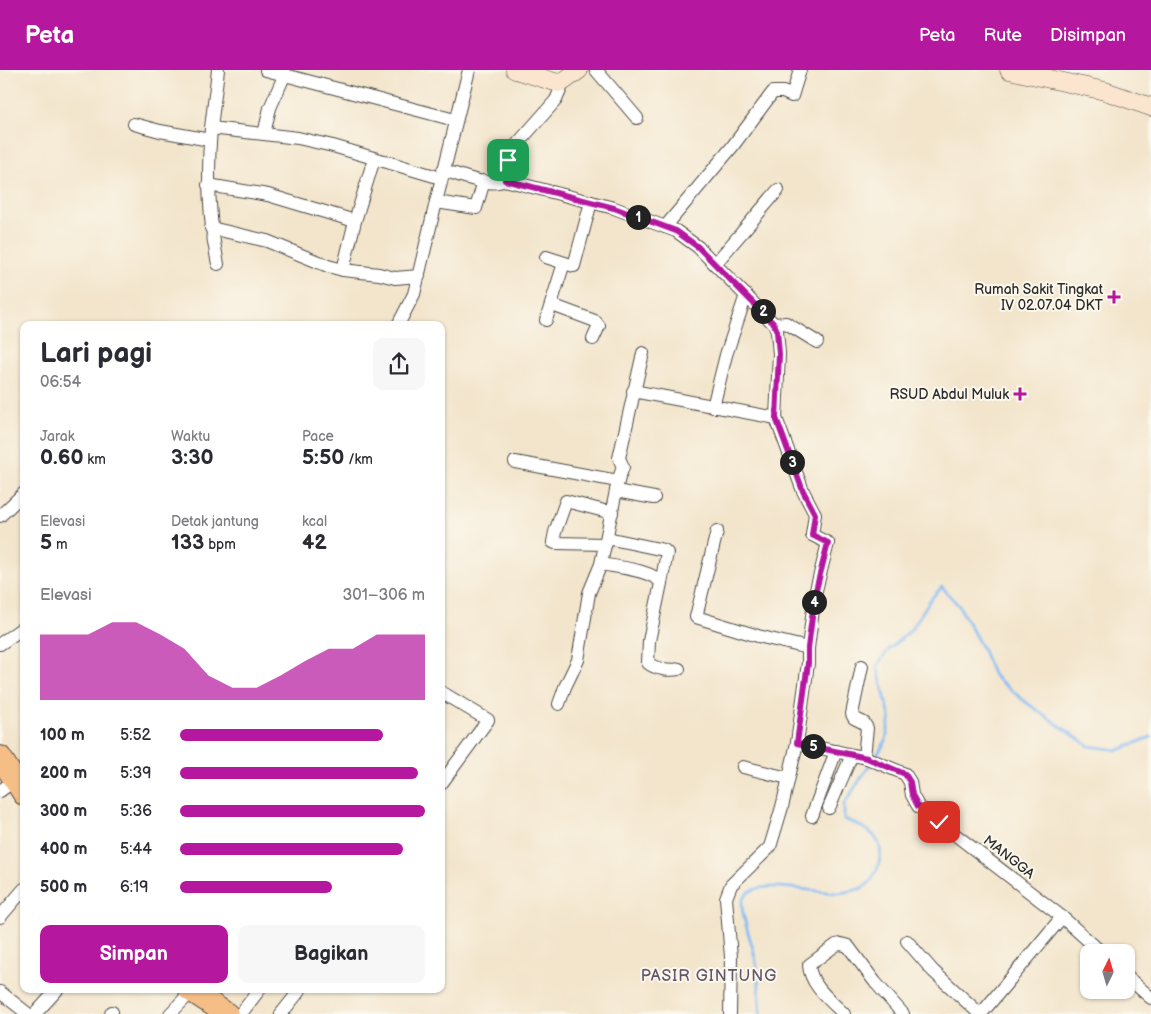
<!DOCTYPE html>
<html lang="id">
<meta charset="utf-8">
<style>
body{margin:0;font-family:"Balsamiq Sans",sans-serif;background:#f7f7f7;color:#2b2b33;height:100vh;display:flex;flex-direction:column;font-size:19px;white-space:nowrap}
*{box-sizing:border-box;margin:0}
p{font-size:16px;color:#7c7c81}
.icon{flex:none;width:28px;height:28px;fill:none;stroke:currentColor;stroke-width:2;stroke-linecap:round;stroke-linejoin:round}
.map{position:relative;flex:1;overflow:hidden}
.details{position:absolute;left:20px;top:251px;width:425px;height:672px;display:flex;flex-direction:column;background:#fff;border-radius:10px;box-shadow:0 1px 4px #0004}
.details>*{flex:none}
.needle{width:32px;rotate:5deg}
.buttons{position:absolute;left:1080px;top:874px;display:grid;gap:10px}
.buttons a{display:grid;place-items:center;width:55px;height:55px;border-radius:10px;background:#fff;box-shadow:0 1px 4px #0004;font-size:25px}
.pin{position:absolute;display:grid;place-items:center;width:42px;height:42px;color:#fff;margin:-21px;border-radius:10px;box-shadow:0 2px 8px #0006}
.km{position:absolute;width:25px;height:25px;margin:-12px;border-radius:50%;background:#222;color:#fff;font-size:14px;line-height:25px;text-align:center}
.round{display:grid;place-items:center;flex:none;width:52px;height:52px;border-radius:10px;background:#f7f7f7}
.headline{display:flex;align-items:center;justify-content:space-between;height:85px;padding:0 20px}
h1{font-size:28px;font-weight:600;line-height:38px}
.metrics{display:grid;grid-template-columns:repeat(3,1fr);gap:8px;height:85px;padding:5px 20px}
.metrics div{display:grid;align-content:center}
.metrics b{font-size:21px;font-weight:600}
.metrics small{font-size:14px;font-weight:400}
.metrics p{font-size:14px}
.chart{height:140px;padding:10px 20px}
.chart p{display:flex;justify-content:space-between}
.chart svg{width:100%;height:90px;margin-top:5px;fill:#b5179e;opacity:.7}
.action{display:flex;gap:10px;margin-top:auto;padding:10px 20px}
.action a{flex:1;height:58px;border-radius:10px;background:#b5179e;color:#fff;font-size:20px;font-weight:600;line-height:58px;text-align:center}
.action a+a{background:#f7f7f7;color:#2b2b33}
ul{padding:0 20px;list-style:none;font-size:16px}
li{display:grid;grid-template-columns:80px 60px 1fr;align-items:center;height:38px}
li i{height:12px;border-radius:6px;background:#b5179e}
header{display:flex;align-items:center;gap:30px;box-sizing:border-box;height:70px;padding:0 25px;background:#b5179e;color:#fff}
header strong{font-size:24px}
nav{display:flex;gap:28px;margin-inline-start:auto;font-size:18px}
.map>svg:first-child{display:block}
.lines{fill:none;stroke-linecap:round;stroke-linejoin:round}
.stream{stroke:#82baf2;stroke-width:3}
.street-casing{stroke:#494743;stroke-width:14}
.secondary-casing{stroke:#494743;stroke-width:19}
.highway-casing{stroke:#494743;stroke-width:24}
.street{stroke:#fff;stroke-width:12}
.secondary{stroke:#fbe5cf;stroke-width:18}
.highway{stroke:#f6be87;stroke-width:22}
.route-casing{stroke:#fff;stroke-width:10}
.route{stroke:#b5179e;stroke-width:6}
.poi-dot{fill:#b5179e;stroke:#fbf7ec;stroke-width:2}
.labels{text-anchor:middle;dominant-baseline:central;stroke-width:4;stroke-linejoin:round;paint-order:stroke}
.poi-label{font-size:14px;fill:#2b2b2b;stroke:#fbf7ec;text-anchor:end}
.street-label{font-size:14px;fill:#2b2b2b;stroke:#fbf7ec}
.quarter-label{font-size:16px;letter-spacing:1px;fill:#63576b;stroke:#fbf7ec}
</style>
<header>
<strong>Peta</strong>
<nav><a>Peta</a><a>Rute</a><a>Disimpan</a></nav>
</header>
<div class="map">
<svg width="1151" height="944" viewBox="0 0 1151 944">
<rect width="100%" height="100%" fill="#fbf7ec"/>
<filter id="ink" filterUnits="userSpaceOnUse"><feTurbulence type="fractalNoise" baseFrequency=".02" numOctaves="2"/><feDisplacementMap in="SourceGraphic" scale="10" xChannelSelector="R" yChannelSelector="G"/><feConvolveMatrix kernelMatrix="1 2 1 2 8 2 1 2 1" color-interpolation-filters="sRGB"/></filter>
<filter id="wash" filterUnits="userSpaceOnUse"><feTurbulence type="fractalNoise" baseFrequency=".0096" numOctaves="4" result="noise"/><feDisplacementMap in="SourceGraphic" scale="20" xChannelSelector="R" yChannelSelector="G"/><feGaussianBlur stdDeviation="1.12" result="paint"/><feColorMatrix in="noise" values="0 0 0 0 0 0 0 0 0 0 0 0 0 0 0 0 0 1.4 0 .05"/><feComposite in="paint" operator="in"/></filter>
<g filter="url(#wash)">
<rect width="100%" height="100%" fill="#f3e5cc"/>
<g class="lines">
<g class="stream">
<path d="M875 688 886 671 890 647 877 596 889 579 911 560 930 530 942 517 959 536 981 576 994 606 1027 633 1089 676 1118 680 1151 667"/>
<path d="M761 944C759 925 759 905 755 887 752 872 742 848 742 835 741 832 744 827 746 825 757 808 820 823 839 823 846 822 856 820 862 818 870 814 872 809 876 801 890 770 870 759 844 749V734L871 693"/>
</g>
</g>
</g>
<g filter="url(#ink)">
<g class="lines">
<defs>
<g id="street">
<path d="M218 0 211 58 298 68 333 76 441 108"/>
<path d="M266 0 455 50"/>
<path d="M596 0 637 48"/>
<path d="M564 11 556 30 512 80 507 95 505 110 614 138 676 161 698 177 774 254 777 261 779 284 776 348 803 421 815 444 812 465 828 473 815 524 808 578"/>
<path d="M134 54 160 61 210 70"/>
<path d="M211 58C207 105 208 147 218 194"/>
<path d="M264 64 270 38 285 4"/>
<path d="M443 100C460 105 488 118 505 110"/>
<path d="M208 115 268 125 355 151"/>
<path d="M436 132 469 0"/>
<path d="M665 157 732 77 773 22H783L792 26 800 0"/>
<path d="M211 158 267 171 328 196 343 200 379 204 395 208 419 206"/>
<path d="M546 187 574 196 591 132"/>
<path d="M715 194 778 120"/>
<path d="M343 200 355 151 374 89"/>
<path d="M552 235 595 251 599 256 593 269"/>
<path d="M546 250 564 193"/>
<path d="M774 254 786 253 817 272"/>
<path d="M398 255 414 224 436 132 476 138 484 111"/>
<path d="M633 321 776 348"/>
<path d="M713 337 726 285 746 225"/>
<path d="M515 392 618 411"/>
<path d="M616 421 654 428"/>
<path d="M0 446 24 423"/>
<path d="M717 461 696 547 758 566 808 578V593L797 673 782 737 770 777 731 815 726 828 731 887 730 944"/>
<path d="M607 468 664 480 667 483 661 513"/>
<path d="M606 474 555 473 553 472 555 462 566 431 612 443"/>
<path d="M601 494C616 497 653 500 661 513L649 571 648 593C655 599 670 601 679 599"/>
<path d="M0 574 24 557"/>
<path d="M862 596 852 644 854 648 864 653 867 658 864 687"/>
<path d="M441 622 488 650 441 714"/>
<path d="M559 634 565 617 578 590 589 523 601 494 618 411 623 397 619 388 643 283"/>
<path d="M797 673 867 688 905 704 910 712 912 725 918 736 1062 847 1101 882"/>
<path d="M743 697 788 708"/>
<path d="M0 721 15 710"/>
<path d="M829 738 852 685"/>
<path d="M812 746 836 681"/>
<path d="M0 847 24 819"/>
<path d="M907 871 933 901 980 944"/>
<path d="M1126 906 1151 928"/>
<path d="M0 922 28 944"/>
<path d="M35 944 57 920"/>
<path d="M111 944 112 942"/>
<path d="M170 944 192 921"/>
<path d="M239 944 243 941 259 920"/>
<path d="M281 944 300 920"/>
<path d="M844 944C831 931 810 915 809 895L836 875 841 874 848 876 875 912 903 944"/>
<path d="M981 944 1062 847"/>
</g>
<g id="secondary">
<path d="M515 0 558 13 564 11 579 0"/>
<path d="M1009 0 1105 21 1151 37"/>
</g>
<g id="highway">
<path d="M0 687 24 724"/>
<path d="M190 920 227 944"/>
</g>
</defs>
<use href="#street" class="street-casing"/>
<use href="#secondary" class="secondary-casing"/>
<use href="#highway" class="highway-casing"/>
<use href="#street" class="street"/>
<use href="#secondary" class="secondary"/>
<use href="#highway" class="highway"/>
</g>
</g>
<g class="lines" filter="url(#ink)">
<defs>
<path id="route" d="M508 90 505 110 614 138 676 161 698 177 774 254 777 261 779 284 776 348 803 421 815 444 812 465 828 473 815 524 808 578V593L797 673 867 688 905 704 910 712 912 725 918 736 939 752"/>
</defs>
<use href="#route" class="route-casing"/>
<use href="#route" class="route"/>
</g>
<g class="poi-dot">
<path d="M1111.5 219.5h5v5h5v5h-5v5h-5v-5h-5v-5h5z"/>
<path d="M1017.5 316.5h5v5h5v5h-5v5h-5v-5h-5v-5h5z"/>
</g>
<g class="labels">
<g class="poi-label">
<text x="1103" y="219">Rumah Sakit Tingkat<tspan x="1103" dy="16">IV 02.07.04 DKT</tspan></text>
<text x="1009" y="324">RSUD Abdul Muluk</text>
</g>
<g class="street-label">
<text transform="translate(1009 787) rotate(38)">MANGGA</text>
</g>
<g class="quarter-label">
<text x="709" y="906">PASIR GINTUNG</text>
</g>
</g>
</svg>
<div class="buttons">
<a><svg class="needle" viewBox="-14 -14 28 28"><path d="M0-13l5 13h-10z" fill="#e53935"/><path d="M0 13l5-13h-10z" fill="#7c7c81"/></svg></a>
</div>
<div class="pin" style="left:508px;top:90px;background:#1e9e55"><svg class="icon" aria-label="arrive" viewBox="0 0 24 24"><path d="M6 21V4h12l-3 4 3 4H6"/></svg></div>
<div class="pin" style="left:939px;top:752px;background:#d93025"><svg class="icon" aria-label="check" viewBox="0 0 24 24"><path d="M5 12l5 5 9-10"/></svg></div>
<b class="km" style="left:638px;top:147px">1</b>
<b class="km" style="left:763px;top:241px">2</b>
<b class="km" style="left:792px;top:392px">3</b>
<b class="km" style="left:814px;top:532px">4</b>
<b class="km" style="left:813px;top:676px">5</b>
<section class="details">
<div class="headline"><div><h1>Lari pagi</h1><p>06:54</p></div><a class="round"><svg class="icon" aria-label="share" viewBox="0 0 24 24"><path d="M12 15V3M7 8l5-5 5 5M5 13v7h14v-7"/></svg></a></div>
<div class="metrics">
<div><p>Jarak</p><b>0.60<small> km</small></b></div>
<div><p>Waktu</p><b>3:30</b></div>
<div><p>Pace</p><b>5:50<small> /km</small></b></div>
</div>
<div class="metrics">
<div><p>Elevasi</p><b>5<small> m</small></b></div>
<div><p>Detak jantung</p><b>133<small> bpm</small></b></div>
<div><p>kcal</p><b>42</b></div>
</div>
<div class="chart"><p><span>Elevasi</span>301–306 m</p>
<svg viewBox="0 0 160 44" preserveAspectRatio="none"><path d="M0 44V12L10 12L20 12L30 6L40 6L50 12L60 19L70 32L80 38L90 38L100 32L110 25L120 19L130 19L140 12L150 12L160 12V44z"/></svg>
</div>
<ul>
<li><b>100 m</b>5:52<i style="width:83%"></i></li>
<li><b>200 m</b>5:39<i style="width:97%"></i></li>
<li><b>300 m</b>5:36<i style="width:100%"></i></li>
<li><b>400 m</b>5:44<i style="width:91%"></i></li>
<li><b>500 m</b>6:19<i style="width:62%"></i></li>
</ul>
<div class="action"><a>Simpan</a><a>Bagikan</a></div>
</section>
</div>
